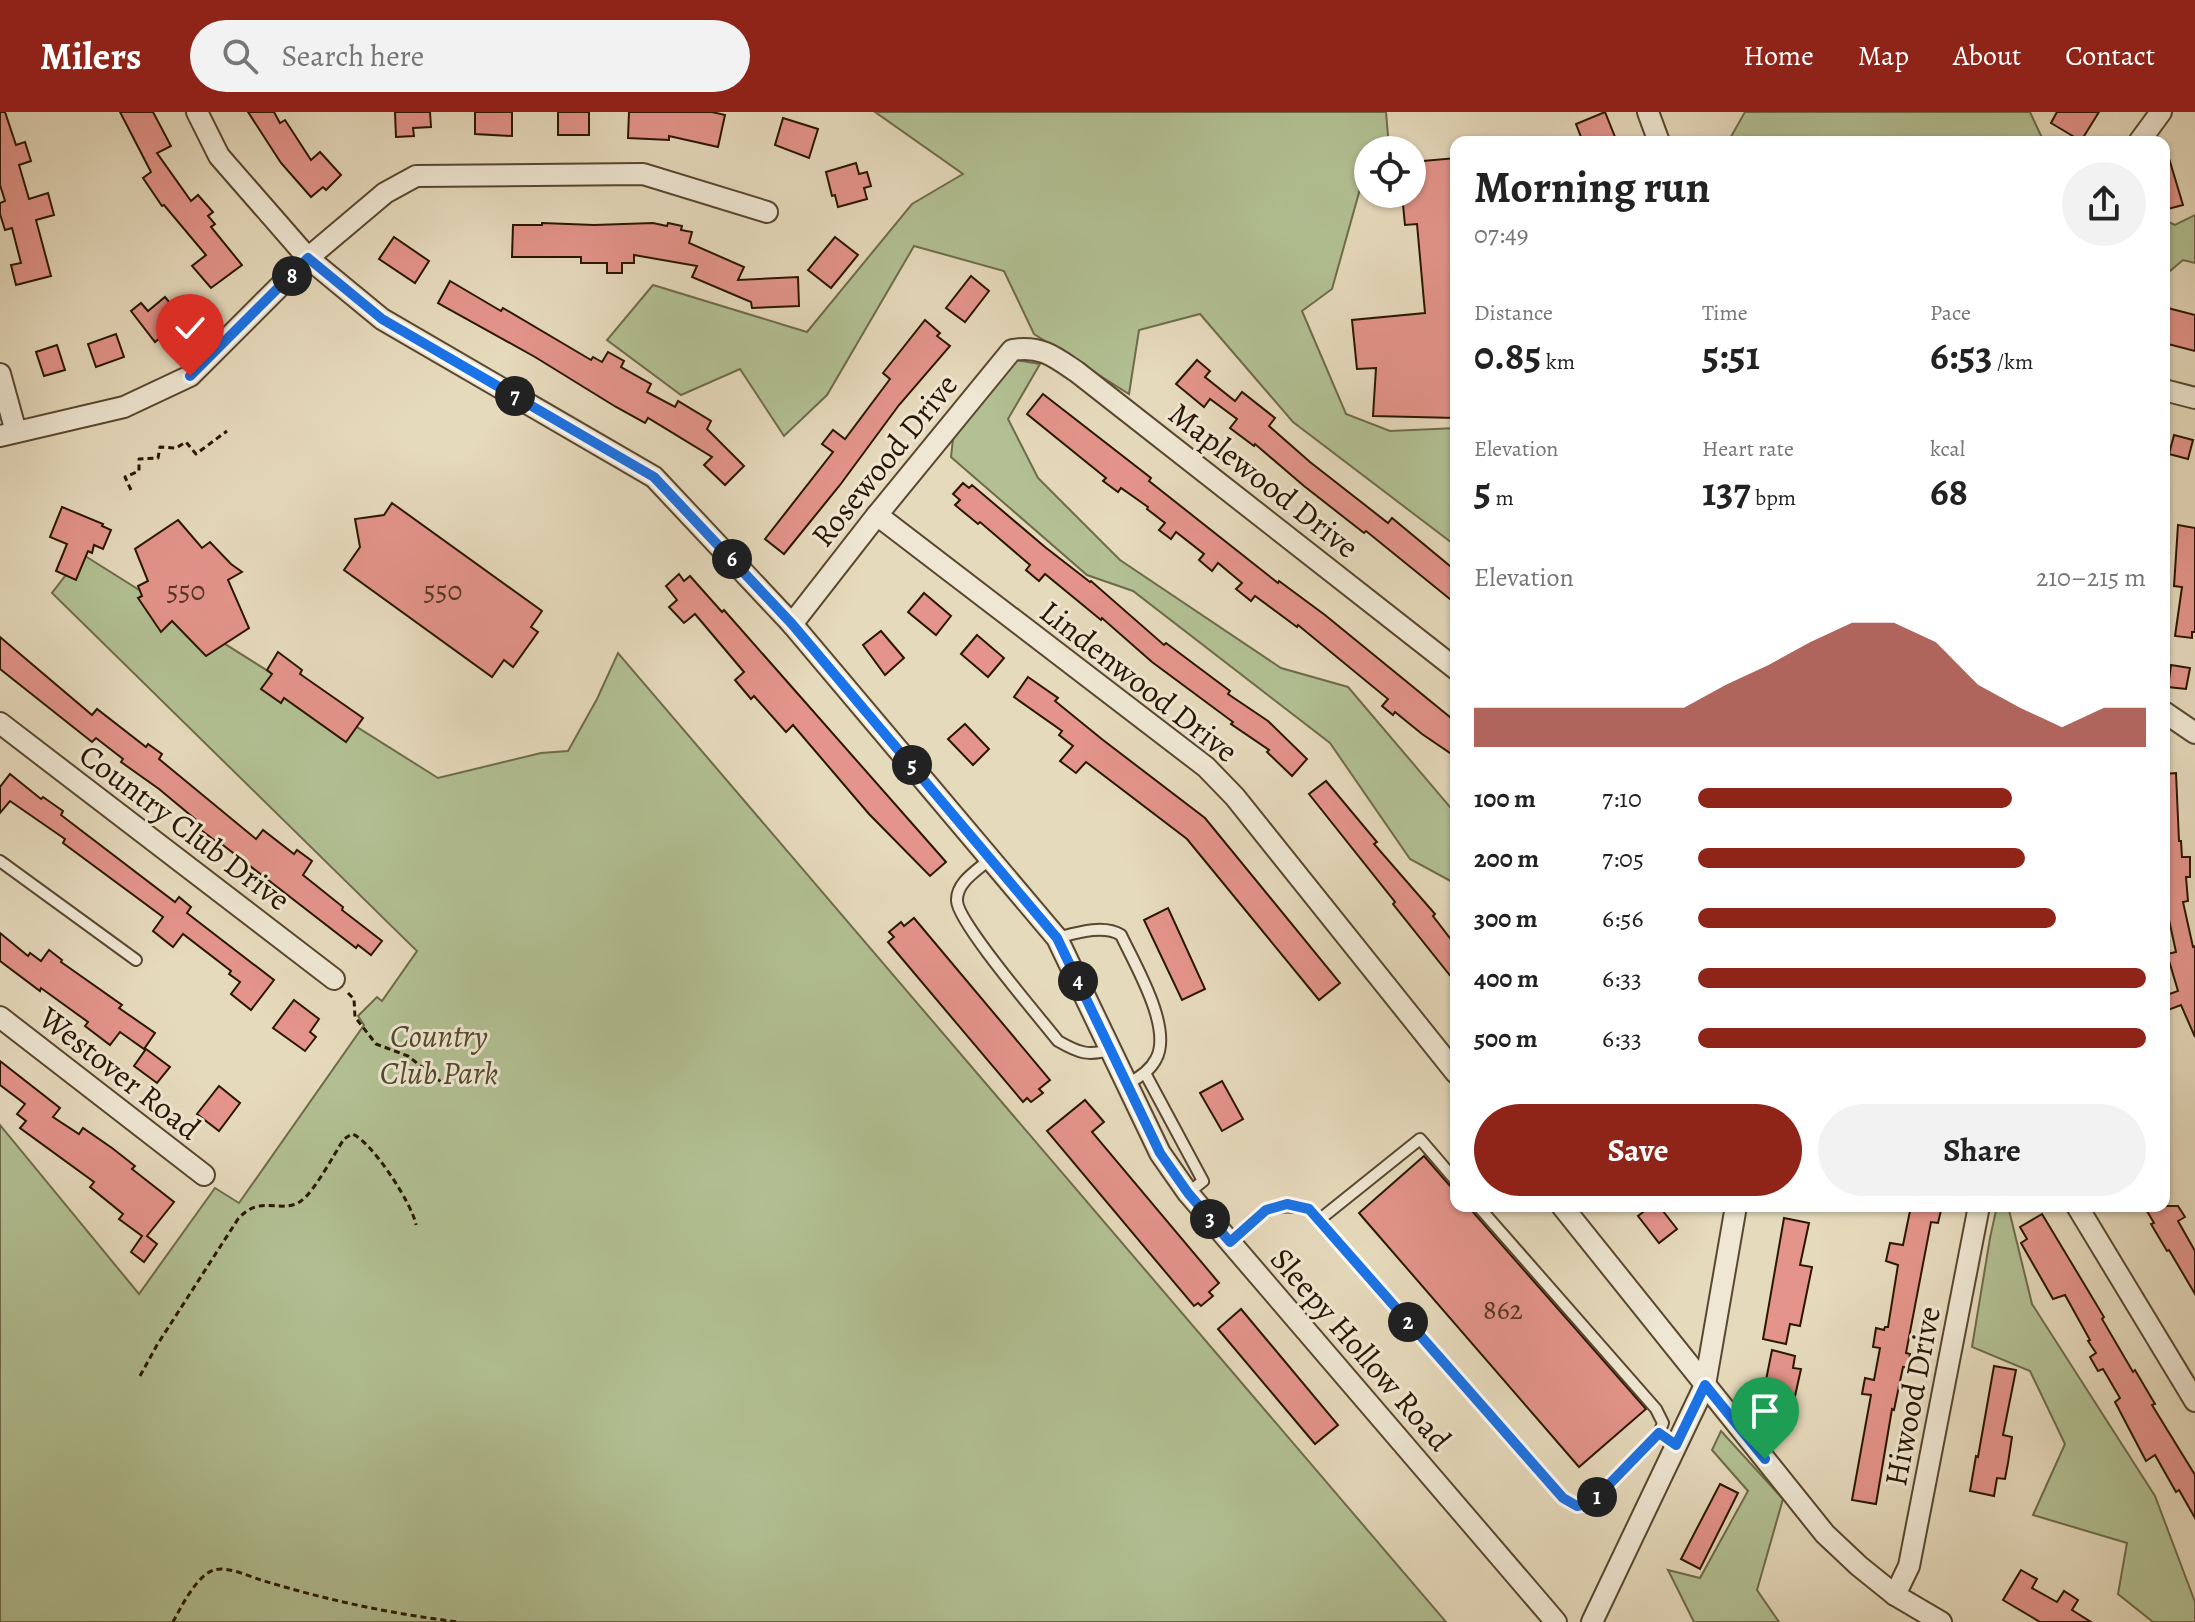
<!DOCTYPE html>
<meta charset="utf-8">
<style>
body{margin:0;font-family:Alegreya,serif;background:#f2f2f2;color:#222;height:100vh;display:flex;flex-direction:column;font-size:30px;white-space:nowrap}
*{box-sizing:border-box;margin:0}
p{font-size:26px;color:#767676}
.icon{flex:none;width:44px;height:44px;fill:none;stroke:currentColor;stroke-width:2;stroke-linecap:round;stroke-linejoin:round}
.map{position:relative;flex:1;overflow:hidden}
.drawer{position:absolute;left:1450px;top:24px;width:720px;height:1076px;display:flex;flex-direction:column;background:#fff;border-radius:16px;box-shadow:0 2px 6px #0004}
.drawer>*{flex:none}
.controls{position:absolute;left:1354px;top:24px;display:grid;gap:16px}
.controls a{display:grid;place-items:center;width:72px;height:72px;border-radius:50%;background:#fff;box-shadow:0 2px 6px #0004;font-size:40px}
.pin{position:absolute;display:grid;place-items:center;width:68px;height:68px;color:#fff;margin:-82px -34px;border-radius:50% 50% 50% 0;rotate:-45deg;box-shadow:0 0 8px #0007}
.pin .icon{rotate:45deg}
.km{position:absolute;width:40px;height:40px;margin:-20px;border-radius:50%;background:#222;color:#fff;font-size:22px;line-height:40px;text-align:center}
.round{display:grid;place-items:center;flex:none;width:84px;height:84px;border-radius:42px;background:#f2f2f2}
.headline{display:flex;align-items:center;justify-content:space-between;height:136px;padding:0 24px}
h1{font-size:44px;font-weight:700;line-height:60px}
.metrics{display:grid;grid-template-columns:repeat(3,1fr);gap:12px;height:136px;padding:8px 24px}
.metrics div{display:grid;align-content:center}
.metrics b{font-size:40px;font-weight:700}
.metrics small{font-size:22px;font-weight:400}
.metrics p{font-size:22px}
.chart{height:224px;padding:16px 24px}
.chart p{display:flex;justify-content:space-between}
.chart svg{width:100%;height:144px;margin-top:8px;fill:#8f2418;opacity:.7}
.cta{display:flex;gap:16px;margin-top:auto;padding:16px 24px}
.cta a{flex:1;height:92px;border-radius:48px;background:#8f2418;color:#fff;font-size:32px;font-weight:700;line-height:92px;text-align:center}
.cta a+a{background:#f2f2f2;color:#222}
ul{padding:0 24px;list-style:none;font-size:26px}
li{display:grid;grid-template-columns:128px 96px 1fr;align-items:center;height:60px}
li i{height:20px;border-radius:10px;background:#8f2418}
header{display:flex;align-items:center;gap:48px;box-sizing:border-box;height:112px;padding:0 40px;background:#8f2418;color:#fff}
header strong{font-size:38px}
nav{display:flex;gap:44px;margin-inline-start:auto;font-size:28px}
.search{width:560px;height:72px;background:#f2f2f2;display:flex;align-items:center;gap:20px;box-sizing:border-box;padding:0 28px;border-radius:44px;color:#767676;font-size:30px}
.map>svg:first-child{display:block}
.green{fill:#b2c093;stroke:#6e6b4a;stroke-width:2}
.building{fill:#e4948a;stroke:#2a1600;stroke-width:2}
.lines{fill:none;stroke-linecap:round;stroke-linejoin:round}
.lane-casing{stroke:#59472f;stroke-width:14}
.street-casing{stroke:#59472f;stroke-width:24}
.path{stroke:#2a1600;stroke-width:3;stroke-dasharray:6 4;stroke-linecap:butt}
.lane{stroke:#efe7d3;stroke-width:10}
.street{stroke:#efe7d3;stroke-width:20}
.route-casing{stroke:#fff;stroke-width:16}
.route{stroke:#1a73e8;stroke-width:10}
.labels{text-anchor:middle;dominant-baseline:central;stroke-width:6;stroke-linejoin:round;paint-order:stroke}
.number-label{font-size:28px;fill:#583622}
.street-label{font-size:32px;fill:#2a1600;stroke:#efe7d3}
.park-label{font-size:32px;font-style:italic;fill:#53492c;stroke:#efe7d3}
</style>
<header>
<strong>Milers</strong>
<div class="search"><svg class="icon" aria-label="search" viewBox="0 0 24 24"><circle cx="10" cy="10" r="6"/><path d="M15 15l6 6"/></svg>Search here</div>
<nav><a>Home</a><a>Map</a><a>About</a><a>Contact</a></nav>
</header>
<div class="map">
<svg width="2195" height="1510" viewBox="0 0 2195 1510">
<rect width="100%" height="100%" fill="#e6dabc"/>
<filter id="stains"><feTurbulence type="fractalNoise" baseFrequency=".0025" numOctaves="4"/><feColorMatrix values="0 0 0 0 .2 0 0 0 0 .09 0 0 0 0 .02 0 0 0 .5 -.17"/></filter>
<radialGradient id="worn" r=".72"><stop offset=".6" stop-color="#630" stop-opacity="0"/><stop offset="1" stop-color="#630" stop-opacity=".3"/></radialGradient>
<g class="green">
<path d="M875 0H1386L1388 24 1380 38H1368V60L1362 70 1332 177 1302 199 1346 302 1390 319 1456 316V434L1293 310 1200 202 1139 218 1129 282 1034 222 1004 159 914 134 827 283 784 324 740 257 681 283 607 228 653 173 807 220 912 92 963 62Z"/>
<path d="M1745 0H2030L2044 30H1728Z"/>
<path d="M2195 103V151L2183 148 2164 164V108L2175 113Z"/>
<path d="M1016 248 1040 252 1008 307 1038 366 1120 448 1281 556 1348 575 1456 702V772L1410 747 1330 631 1133 479 1087 463 951 345 953 327Z"/>
<path d="M82 442 438 666 541 641 568 639 597 587 618 541 1446 1510H0V1013L139 1182 215 1076 239 1091 364 913 358 904 377 885 382 889 417 839 52 481Z"/>
<path d="M1997 1094H2008L2032 1192 2155 1384 2195 1490V1510H2153L2118 1482 2127 1431 2033 1403 2065 1332 2030 1259 1972 1235 1990 1126Z"/>
<path d="M1721 1319 1783 1387 1757 1478 1779 1510H1694L1668 1458 1700 1466 1748 1379 1712 1338Z"/>
</g>
<g class="building">
<path d="M0 0H5L16 33 25 30 31 49 19 53 29 87 48 81 54 103 36 108 51 164 16 173 11 153 21 151 12 116 5 118 0 102V91L5 89 0 73Z"/>
<path d="M120 0H153L171 34 157 41 191 89 198 83 213 100 208 104 215 112 211 115 242 153 211 176 192 154 206 143 164 93 162 94 143 66 151 60Z"/>
<path d="M248 0H274L280 11 285 8 311 48 320 40 341 63 326 78 323 75 311 85 281 51Z"/>
<path d="M395 0H430L431 15 413 16 414 24 396 25Z"/>
<path d="M475 0H512V24L475 22Z"/>
<rect x="558" y="0" width="31" height="23"/>
<path d="M629 0H712L725 3 718 35 669 24V28L628 26Z"/>
<path d="M1605 0 1615 25 1604 30H1583L1576 12Z"/>
<path d="M2057 0H2099L2081 29 2051 11Z"/>
<path d="M783 6 818 17 809 46 775 33Z"/>
<path d="M2168 43 2183 93 2164 98V44Z"/>
<path d="M1456 46V306L1373 304 1376 256 1357 257 1352 208 1425 201 1417 112 1405 113 1402 82H1412V50Z"/>
<path d="M856 51 859 62 867 60 871 74 864 76 867 87 838 95 835 83 832 84 826 60Z"/>
<path d="M542 111 594 113 653 111 667 114 668 111 682 114 681 118 692 120 689 131 744 155 738 168 798 165 799 194 752 196 751 190 692 165 697 154 634 143V151H622V161H607V151H581V145H512L513 113H542Z"/>
<path d="M394 125 429 149 415 171 379 147Z"/>
<path d="M835 125 858 143 831 176 808 158Z"/>
<path d="M971 164 989 179 965 210 946 196Z"/>
<path d="M450 169 501 199 503 196 591 248 593 245 602 250 608 240 624 249 621 255 651 272 647 280 675 295 678 289 711 309 707 317 744 354 725 373 704 353 712 345 648 306 645 311 616 295 535 245 438 191Z"/>
<path d="M165 185 183 207 155 230 131 199 141 191 148 199Z"/>
<path d="M2164 195 2195 203V239L2164 231Z"/>
<path d="M925 208 940 221 937 224 950 234 899 293 840 373 784 442 765 427 833 340 822 332 833 318 845 327 890 267 883 261Z"/>
<path d="M116 222 124 245 96 255 88 232Z"/>
<path d="M57 233 65 258 44 264 36 240Z"/>
<path d="M1197 248 1210 259 1205 265 1235 289 1242 280 1275 306 1269 314 1310 350 1388 411 1392 406 1456 459V492L1366 419 1364 421 1304 374 1255 332 1254 334 1230 316 1237 307 1210 287 1204 295 1176 272Z"/>
<path d="M1043 282 1151 366 1149 369 1278 471 1279 469 1325 503 1456 610V645L1422 622 1395 600 1393 603 1382 594 1388 587 1298 513 1297 515 1255 484 1251 489 1236 477 1242 471 1218 451 1212 459 1199 448 1204 442 1176 420 1171 427 1159 418 1165 411 1147 397 1148 395 1121 376 1118 380 1103 369 1106 366 1027 302Z"/>
<path d="M2174 323 2193 328 2188 347 2169 342Z"/>
<path d="M963 371 969 376 972 373 1045 435 1090 470 1091 469 1164 533 1166 531 1230 579 1228 582 1268 609 1307 647 1292 664 1267 640 1269 638 1231 612 1233 610 1152 550 1102 506 1101 508 1045 462 1039 469 1026 458 1030 453 980 410 978 412 955 393 960 388 953 382Z"/>
<path d="M392 391 542 499 531 515 538 520 513 555 504 548 492 565 344 458 360 435 355 407 384 403Z"/>
<path d="M62 395 103 412 102 414 111 418 103 437 94 433 92 441 88 439 76 468 56 459 67 432 50 425Z"/>
<path d="M178 408 202 436 210 430 231 452 242 460 228 468 249 516 206 544 172 509 161 520 138 486 142 484 138 474 148 469 135 437Z"/>
<path d="M2178 413 2195 416V520H2192V526L2175 524 2182 475 2174 474Z"/>
<path d="M679 462 684 469 690 464 722 500 724 498 946 750 930 764 869 702 793 613 786 620 754 584 751 587 735 568 744 560 695 502 684 511 669 495 677 488 666 474Z"/>
<path d="M924 481 951 504 936 523 908 500Z"/>
<path d="M881 519 904 546 885 563 863 533Z"/>
<path d="M977 523 1004 546 988 565 961 542Z"/>
<path d="M0 525 92 603 97 597 146 635 148 632 162 642 159 647 256 727 263 718 294 742 297 738 312 749 303 763 343 795 342 798 382 829 371 843 358 833 356 836 219 730 218 731 192 711 195 707 159 677 121 650 123 647 96 626 92 630 0 557Z"/>
<path d="M278 540 302 558 300 562 363 606 346 630 284 586 281 591 261 577 272 562 267 558Z"/>
<path d="M2171 553 2190 556 2186 577 2168 575Z"/>
<path d="M1028 565 1058 586 1055 589 1103 628 1205 706 1340 871 1319 888 1187 727 1086 650 1076 661 1060 649 1073 634 1059 623 1062 619 1014 585Z"/>
<path d="M965 612 989 637 973 653 948 627Z"/>
<path d="M2176 661 2179 729H2181L2182 745H2190V765H2186L2188 789 2183 790 2193 835 2195 834V925L2181 893 2168 898 2164 889V884L2178 879 2167 842 2176 840 2164 785V662Z"/>
<path d="M10 662 41 687 43 685 63 699 61 703 175 790 179 785 191 795 187 801 274 868 251 898 231 882 240 870 229 862 231 859 183 822 173 835 153 819 163 805 63 731 65 727 10 689 0 701V675Z"/>
<path d="M1326 669 1377 730 1374 732 1435 802 1433 804 1456 834V871L1393 792 1395 790 1309 682Z"/>
<path d="M1168 796 1205 877 1182 888 1144 808Z"/>
<path d="M914 806 1050 968 1039 977 1043 981 1031 990 1027 986 1023 990 888 830 894 825 889 820 901 810 904 814Z"/>
<path d="M0 821 28 844 30 841 41 849 49 838 62 848 61 850 122 893 119 896 155 921 144 937 120 920 110 933 85 914 88 910 41 876 40 879 0 849Z"/>
<path d="M294 888 319 907 310 920 316 925 305 939 273 916Z"/>
<path d="M146 937 170 955 157 971 134 954Z"/>
<path d="M0 949 60 996 53 1005 79 1022 83 1016 112 1036 135 1054 132 1057 174 1090 147 1124 157 1132 144 1150 131 1140 142 1124 119 1107 123 1102 90 1075 94 1070 20 1016 26 1009 17 1002 25 992 0 973Z"/>
<path d="M1222 969 1243 1007 1222 1019 1200 981Z"/>
<path d="M219 974 240 991 219 1019 197 1002Z"/>
<path d="M1085 988 1104 1010 1092 1020 1219 1171 1209 1180 1213 1184 1201 1194 1198 1191 1194 1194 1047 1019Z"/>
<path d="M1424 1044 1450 1074 1456 1077V1094H1470L1472 1099 1646 1297 1579 1355 1359 1101Z"/>
<path d="M1651 1094H1659L1677 1117 1659 1131 1638 1104Z"/>
<path d="M1911 1094H1942L1938 1111 1931 1110 1906 1241 1910 1242 1908 1256 1903 1255 1894 1298 1892 1297 1876 1392 1852 1388 1871 1283 1862 1282 1865 1266 1874 1268 1880 1236 1873 1235 1876 1216 1884 1218 1885 1215H1888L1898 1153 1886 1149 1890 1131 1903 1133Z"/>
<path d="M2144 1094H2178L2185 1105 2178 1109 2195 1139V1182L2169 1138 2167 1139 2151 1112 2154 1111Z"/>
<path d="M2042 1102 2104 1205 2102 1207 2133 1260 2135 1258 2155 1292 2152 1293 2195 1363V1406L2179 1378 2176 1380 2155 1343 2146 1349 2115 1290 2120 1286 2103 1257 2098 1259 2090 1245 2096 1241 2088 1229 2090 1228 2065 1183 2053 1187 2021 1131 2027 1127 2020 1115Z"/>
<path d="M1784 1106 1809 1111 1800 1153 1812 1155 1800 1214 1790 1212 1786 1232 1763 1227Z"/>
<path d="M1241 1197 1338 1313 1315 1332 1218 1217Z"/>
<path d="M1772 1238 1795 1244 1793 1256 1801 1257 1795 1284 1764 1278Z"/>
<path d="M1994 1254 2016 1258 2003 1323 2012 1325 2008 1351 2005 1367 1997 1366 1994 1384 1970 1379 1976 1344 1978 1345Z"/>
<path d="M1720 1372 1738 1381 1700 1457 1681 1447Z"/>
<path d="M2021 1458 2037 1467 2032 1476 2057 1490 2064 1479 2078 1488 2072 1498 2091 1510H2040L2003 1488Z"/>
</g>
<g class="lines">
<defs>
<g id="lane">
<path d="M990 747C978 758 956 770 957 789 958 811 1040 906 1058 929 1079 941 1087 944 1111 938"/>
<path d="M0 749 136 848"/>
<path d="M1057 826C1076 821 1103 812 1121 823 1135 853 1173 916 1156 947 1150 959 1139 965 1128 972"/>
<path d="M1145 961 1203 1069 1188 1081"/>
<path d="M1319 1108 1420 1027 1456 1069"/>
<path d="M1230 1130C1260 1103 1266 1088 1309 1097L1563 1386 1577 1394 1591 1391 1659 1321 1663 1311 1656 1297 1478 1094"/>
</g>
<g id="street">
<path d="M197 0 219 44 308 146 382 207 654 365 792 512 1057 826 1160 1041 1188 1081 1556 1510"/>
<path d="M1648 0 1659 30"/>
<path d="M2139 30 2161 0"/>
<path d="M0 262 16 320"/>
<path d="M2164 278 2195 286"/>
<path d="M0 324 124 295 190 264 308 146 385 81 416 64 643 62 767 100"/>
<path d="M877 403 1206 655 1235 685 1456 961"/>
<path d="M792 512 877 403 1012 238C1041 233 1055 245 1077 260L1456 557"/>
<path d="M2164 600 2195 621"/>
<path d="M0 611 334 867"/>
<path d="M0 905 204 1063"/>
<path d="M1562 1094 1825 1422 1859 1454 1895 1483 1941 1510"/>
<path d="M2077 1094 2195 1289"/>
<path d="M1895 1483 1909 1454 1979 1094"/>
<path d="M1592 1510 1705 1273 1736 1094"/>
</g>
</defs>
<use href="#lane" class="lane-casing"/>
<use href="#street" class="street-casing"/>
<g class="path">
<path d="M131 378 125 365 139 359V347L158 346 160 335 176 336 186 330 196 342 227 319"/>
<path d="M348 881 354 887 355 905 376 932 408 944 441 970"/>
<path d="M140 1264 157 1233 238 1107C261 1081 281 1103 301 1089 315 1079 334 1042 344 1027L352 1022C371 1028 413 1093 416 1113"/>
<path d="M173 1510C181 1495 197 1463 214 1458 228 1454 248 1464 261 1468 326 1488 392 1502 459 1510"/>
</g>
<use href="#lane" class="lane"/>
<use href="#street" class="street"/>
</g>
<g class="lines">
<defs>
<path id="route" d="M190 264 308 146 382 207 654 365 792 512 1057 826 1160 1041 1188 1081 1230 1130 1266 1098 1287 1092 1309 1097 1563 1386 1577 1394 1591 1391 1659 1321 1676 1333 1705 1273 1765 1347"/>
</defs>
<use href="#route" class="route-casing"/>
<use href="#route" class="route"/>
</g>
<g class="labels">
<g class="number-label">
<text x="186" y="479">550</text>
<text x="443" y="479">550</text>
<text x="1503" y="1198">862</text>
</g>
<g class="street-label">
<text transform="translate(884 348) rotate(-51)">Rosewood Drive</text>
<text transform="translate(1264 368) rotate(38)">Maplewood Drive</text>
<text transform="translate(1139 569) rotate(38)">Lindenwood Drive</text>
<text transform="translate(185 715) rotate(37)">Country Club Drive</text>
<text transform="translate(120 961) rotate(38)">Westover Road</text>
<text transform="translate(1361 1237) rotate(49)">Sleepy Hollow Road</text>
<text transform="translate(1912 1284) rotate(-79)">Hiwood Drive</text>
</g>
<g class="park-label">
<text x="439" y="924">Country<tspan x="439" dy="37">Club Park</tspan></text>
</g>
</g>
<rect width="100%" height="100%" filter="url(#stains)"/>
<rect width="100%" height="100%" fill="url(#worn)"/>
</svg>
<div class="controls">
<a><svg class="icon" aria-label="locate" viewBox="0 0 24 24"><circle cx="12" cy="12" r="6"/><path d="M12 2v4M12 18v4M2 12h4M18 12h4"/></svg></a>
</div>
<div class="pin" style="left:1765px;top:1347px;background:#1e9e55"><svg class="icon" aria-label="arrive" viewBox="0 0 24 24"><path d="M6 21V4h12l-3 4 3 4H6"/></svg></div>
<div class="pin" style="left:190px;top:264px;background:#d93025"><svg class="icon" aria-label="check" viewBox="0 0 24 24"><path d="M5 12l5 5 9-10"/></svg></div>
<b class="km" style="left:1597px;top:1385px">1</b>
<b class="km" style="left:1408px;top:1210px">2</b>
<b class="km" style="left:1210px;top:1107px">3</b>
<b class="km" style="left:1078px;top:869px">4</b>
<b class="km" style="left:912px;top:653px">5</b>
<b class="km" style="left:732px;top:447px">6</b>
<b class="km" style="left:515px;top:284px">7</b>
<b class="km" style="left:292px;top:164px">8</b>
<section class="drawer">
<div class="headline"><div><h1>Morning run</h1><p>07:49</p></div><a class="round"><svg class="icon" aria-label="share" viewBox="0 0 24 24"><path d="M12 15V3M7 8l5-5 5 5M5 13v7h14v-7"/></svg></a></div>
<div class="metrics">
<div><p>Distance</p><b>0.85<small> km</small></b></div>
<div><p>Time</p><b>5:51</b></div>
<div><p>Pace</p><b>6:53<small> /km</small></b></div>
</div>
<div class="metrics">
<div><p>Elevation</p><b>5<small> m</small></b></div>
<div><p>Heart rate</p><b>137<small> bpm</small></b></div>
<div><p>kcal</p><b>68</b></div>
</div>
<div class="chart"><p><span>Elevation</span>210–215 m</p>
<svg viewBox="0 0 160 44" preserveAspectRatio="none"><path d="M0 44V32L10 32L20 32L30 32L40 32L50 32L60 25L70 19L80 12L90 6L100 6L110 12L120 25L130 32L140 38L150 32L160 32V44z"/></svg>
</div>
<ul>
<li><b>100 m</b>7:10<i style="width:70%"></i></li>
<li><b>200 m</b>7:05<i style="width:73%"></i></li>
<li><b>300 m</b>6:56<i style="width:80%"></i></li>
<li><b>400 m</b>6:33<i style="width:100%"></i></li>
<li><b>500 m</b>6:33<i style="width:100%"></i></li>
</ul>
<div class="cta"><a>Save</a><a>Share</a></div>
</section>
</div>
